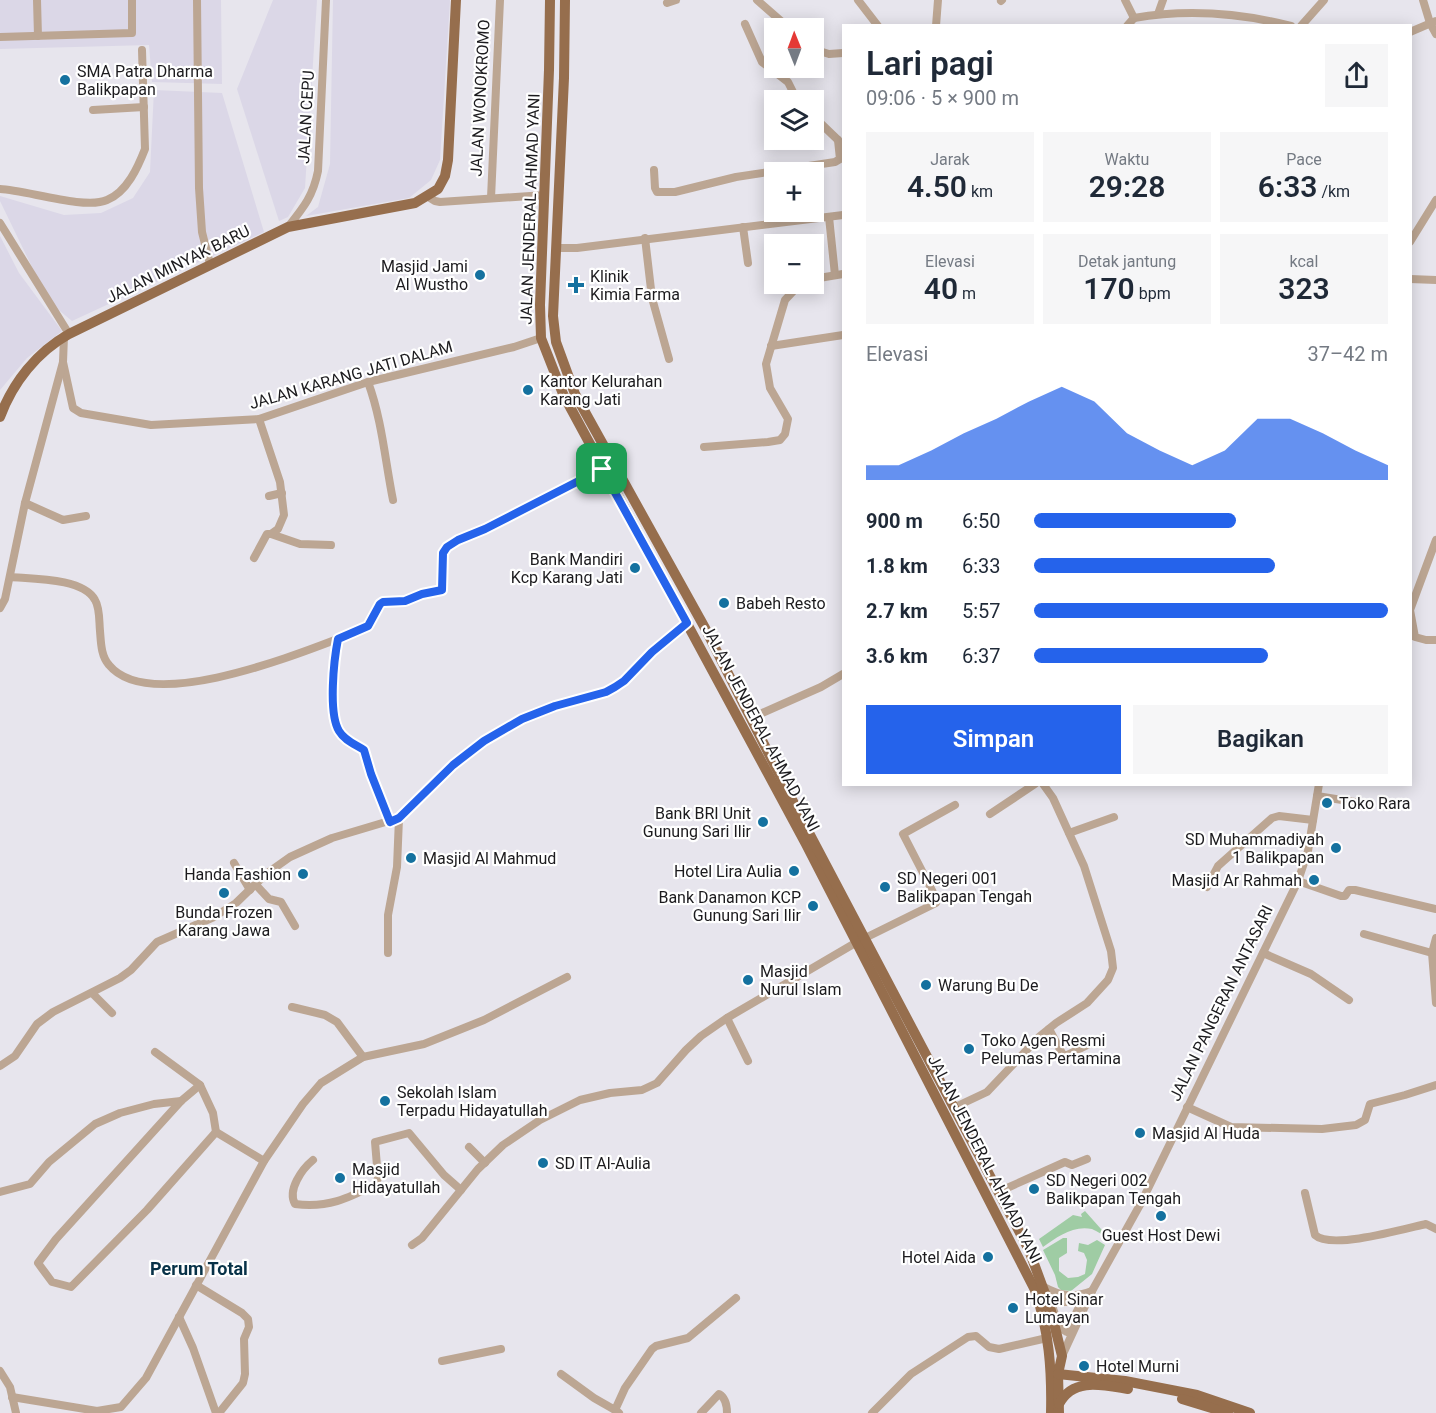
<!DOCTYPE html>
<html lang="id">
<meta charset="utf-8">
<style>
body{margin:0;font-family:Roboto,sans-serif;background:#f6f6f7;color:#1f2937;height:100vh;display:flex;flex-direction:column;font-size:22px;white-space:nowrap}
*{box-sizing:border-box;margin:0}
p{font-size:20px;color:#747a83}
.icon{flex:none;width:33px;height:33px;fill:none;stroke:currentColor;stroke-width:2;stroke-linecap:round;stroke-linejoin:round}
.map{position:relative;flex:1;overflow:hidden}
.drawer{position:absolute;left:842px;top:24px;width:570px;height:762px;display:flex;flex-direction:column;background:#fff;border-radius:0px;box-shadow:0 3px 15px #0003}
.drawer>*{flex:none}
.needle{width:39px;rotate:359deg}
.buttons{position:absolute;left:764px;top:18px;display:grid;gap:12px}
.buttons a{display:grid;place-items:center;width:60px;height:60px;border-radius:0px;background:#fff;box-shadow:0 3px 15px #0003;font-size:30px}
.pin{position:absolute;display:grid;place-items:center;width:51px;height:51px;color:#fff;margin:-26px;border-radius:12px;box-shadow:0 3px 9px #0006}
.round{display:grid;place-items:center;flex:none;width:63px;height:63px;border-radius:0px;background:#f6f6f7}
.overview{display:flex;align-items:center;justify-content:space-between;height:102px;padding:0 24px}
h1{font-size:33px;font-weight:600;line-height:45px}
.metrics{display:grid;grid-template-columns:repeat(3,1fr);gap:9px;height:102px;padding:6px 24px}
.metrics div{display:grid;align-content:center;border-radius:0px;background:#f6f6f7;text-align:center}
.metrics b{font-size:30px;font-weight:600}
.metrics small{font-size:16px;font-weight:400}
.metrics p{font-size:16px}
.chart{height:168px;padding:12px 24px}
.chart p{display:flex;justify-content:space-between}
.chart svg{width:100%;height:108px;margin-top:6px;fill:#2563eb;opacity:.7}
.action{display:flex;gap:12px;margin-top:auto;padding:12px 24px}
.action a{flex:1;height:69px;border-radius:0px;background:#2563eb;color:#fff;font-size:24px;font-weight:600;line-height:69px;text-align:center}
.action a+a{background:#f6f6f7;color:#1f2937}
ul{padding:0 24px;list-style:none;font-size:20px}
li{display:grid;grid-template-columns:96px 72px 1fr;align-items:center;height:45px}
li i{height:15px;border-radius:8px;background:#2563eb}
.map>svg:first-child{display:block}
.built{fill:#dbd7e7}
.green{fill:#9fcca4}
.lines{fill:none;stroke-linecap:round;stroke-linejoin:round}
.minor{stroke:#bca693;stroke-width:8}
.major{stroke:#966e4d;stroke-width:10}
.route-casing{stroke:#fff;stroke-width:12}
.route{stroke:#2563eb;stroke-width:8}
.poi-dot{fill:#14719f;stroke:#fff;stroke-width:2}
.labels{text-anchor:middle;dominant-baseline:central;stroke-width:4.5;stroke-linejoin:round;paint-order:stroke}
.poi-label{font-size:16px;fill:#1c1b1e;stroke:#fff;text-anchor:start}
.street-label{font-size:16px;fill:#1c1b1e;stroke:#fff}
.neighbourhood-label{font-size:18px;font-weight:bold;fill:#083248;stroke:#fff}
</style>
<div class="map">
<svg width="1436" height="1413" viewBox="0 0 1436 1413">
<rect width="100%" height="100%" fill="#e7e5ed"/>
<g class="built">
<path d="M0 0H221L222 84 152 82 149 45 0 49Z"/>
<path d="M273 0H317L305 188 288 217 279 221 237 89Z"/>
<path d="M333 0H450L440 160 431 180 409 198 306 216 318 207 330 164Z"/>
<path d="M154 90 222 93 264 232 72 321 49 302 0 201V196L64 215 101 213 133 198 150 172Z"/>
<path d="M0 236 19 273 62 331 27 358 0 390Z"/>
</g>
<g class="green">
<path d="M1085 1211 1109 1238C1104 1236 1097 1231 1092 1229 1073 1225 1057 1237 1043 1247L1039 1239 1073 1215 1082 1217 1081 1214Z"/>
<path d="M1063 1238H1067V1253L1059 1258V1271L1068 1278 1078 1277 1085 1274 1087 1260 1084 1253 1078 1251 1079 1243 1088 1245 1097 1240 1105 1245 1092 1274 1071 1291 1061 1290 1058 1287 1055 1275 1043 1250Z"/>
</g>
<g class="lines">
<g class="minor">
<path d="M37 0 38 36"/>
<path d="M197 0 199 188 202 232 210 264"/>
<path d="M757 0 789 28"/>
<path d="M858 0 878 26"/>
<path d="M1125 0 1134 18"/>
<path d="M1423 0 1430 23 1436 34"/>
<path d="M1001 1 1002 0"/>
<path d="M667 3 676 0"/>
<path d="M1158 14 1163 0"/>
<path d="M1134 18C1187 9 1240 13 1291 26"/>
<path d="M745 24 762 62 788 82 797 100"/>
<path d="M936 26 938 0"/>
<path d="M1127 26 1134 18"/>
<path d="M1301 26 1324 0"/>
<path d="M1410 32 1436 21"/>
<path d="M0 37 132 33V0"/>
<path d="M813 49 829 54 843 53"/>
<path d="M93 110 144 107"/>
<path d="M813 116 838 140"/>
<path d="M654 170 655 188 657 192H675L736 177 835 162 840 159 838 140"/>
<path d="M0 189C26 190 85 210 107 200 127 192 138 167 145 149L142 50"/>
<path d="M427 196 435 201 440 202 545 195"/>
<path d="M491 198 500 0"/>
<path d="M829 217 835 275"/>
<path d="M0 223 69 334"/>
<path d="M288 227C304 207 313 196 318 171L326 0"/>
<path d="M743 227 748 263"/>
<path d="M645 238 652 298 669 359"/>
<path d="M1410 242 1436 200"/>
<path d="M557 248H577L843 215"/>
<path d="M813 279 843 274"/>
<path d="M1410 279 1436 280"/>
<path d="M771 346 843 335"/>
<path d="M63 362 73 408 81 413 151 425 259 419 368 382 514 347 541 338"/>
<path d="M368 382C382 420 385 460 393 500"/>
<path d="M704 447 768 442 780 440 785 434 788 419 770 388 766 364 785 300 800 284"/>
<path d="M269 496 282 493"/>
<path d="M25 503 63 520 86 516"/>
<path d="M271 534 300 544 331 545"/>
<path d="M1436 540 1410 610 1415 637 1426 640H1436"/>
<path d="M254 558 267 534H271L278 529 284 515 280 482 259 419"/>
<path d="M10 577C33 579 83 578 95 600 100 608 99 621 100 631 101 643 101 656 109 665 151 716 305 651 356 632L368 626 380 604 383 602 405 601 422 594 442 590 443 553 447 547 458 540 485 529 602 469"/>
<path d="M0 608 5 599 25 503 63 362 64 336"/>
<path d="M338 639C334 659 328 713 339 731 345 741 355 744 365 750L371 774 390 822"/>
<path d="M751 718 821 687 843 674"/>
<path d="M1317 796 1367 804"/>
<path d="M990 814 1035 784"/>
<path d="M1069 833 1114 817"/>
<path d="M234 863 250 890"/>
<path d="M1298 881 1341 896H1345L1349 890H1355L1436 909"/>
<path d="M256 885 269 899 281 902 295 926"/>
<path d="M1207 887 1218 866 1272 818 1279 816 1313 820"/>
<path d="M1364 934 1432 953"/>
<path d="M388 953V915L397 867 399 818"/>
<path d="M1263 953 1311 974 1349 1000"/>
<path d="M92 993 112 1013"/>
<path d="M1436 1003 1432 953 1436 938"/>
<path d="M292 1007 325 1015 337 1022 363 1057"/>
<path d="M727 1018 748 1061"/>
<path d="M1049 1029 1063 1055H1067L1100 1039"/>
<path d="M155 1052 200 1085 213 1113 216 1132 264 1161"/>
<path d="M0 1066 15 1056 37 1024 53 1012 120 978 131 970 157 942 214 917 236 903 266 874 290 857 332 838 399 818 453 765 484 741 522 719 555 706 606 692 615 687 624 681 652 652 687 623"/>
<path d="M200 1085 181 1101 56 1239 38 1263 52 1282 71 1287 147 1210 216 1132"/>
<path d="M1187 1107 1231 1127 1322 1129 1356 1125 1365 1120 1370 1104 1405 1095 1436 1085"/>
<path d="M953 1108 987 1092 1040 1036 1056 1023 1087 1003 1108 980 1113 968 1111 951 1084 866 1053 798 1043 784"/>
<path d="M469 1147 485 1163"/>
<path d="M313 1160C302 1169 287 1190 295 1204 328 1208 347 1199 376 1184L378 1178 375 1142 409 1133 444 1175 461 1190"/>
<path d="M0 1192 30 1184 49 1162 95 1124 120 1113 154 1104 181 1101"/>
<path d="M998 1192 1065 1162 1072 1165 1087 1159"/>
<path d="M1305 1193 1315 1235C1331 1250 1404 1229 1426 1224L1436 1229"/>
<path d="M412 1245 422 1238 478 1169 503 1145 540 1120 580 1100 610 1093 642 1090 657 1083 686 1050 701 1036 727 1018 857 942 936 903 937 900 903 834 955 805"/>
<path d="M196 1285 242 1313 248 1319 249 1327 244 1339 245 1374 243 1383 219 1413"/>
<path d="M1044 1287C1060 1296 1074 1298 1092 1291"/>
<path d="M1049 1296 1060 1302H1076L1080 1305 1067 1332 1059 1327Z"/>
<path d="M179 1317 193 1348 216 1413"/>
<path d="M1062 1356 1092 1291 1141 1203 1298 881 1308 851 1319 784"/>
<path d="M442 1361 501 1349"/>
<path d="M0 1371 10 1387 16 1413"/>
<path d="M561 1374 594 1398 615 1410"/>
<path d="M12 1397 97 1411 121 1407 146 1378 264 1161 303 1104 321 1083 363 1057 424 1044 484 1020 567 977"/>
<path d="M619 1413 615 1410 625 1388 652 1349 656 1346 688 1338 736 1298"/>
<path d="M701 1413 719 1394C726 1398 727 1406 727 1413"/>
<path d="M872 1413 911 1374 968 1337 976 1336 989 1347 999 1349 1047 1338"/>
</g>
<g class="major">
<path d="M550 0 549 70 540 305 541 338 563 394 806 844 1035 1290C1049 1330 1052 1370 1051 1413"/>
<path d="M565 0 564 78 553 316 556 342 575 394 705 628 808 831 1029 1250 1050 1307 1062 1356 1058 1374 1059 1413"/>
<path d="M0 417C13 382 37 352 69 334L288 227 415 203 438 189 445 176 448 160 456 0"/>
<path d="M1058 1374 1125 1381 1197 1395 1250 1413"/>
<path d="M1182 1399 1228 1413"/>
<path d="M1059 1404C1073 1377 1103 1385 1128 1389"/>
</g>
</g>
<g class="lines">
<defs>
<path id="route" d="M602 469 687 623 652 652 624 681 615 687 606 692 555 706 522 719 484 741 453 765 399 818 390 822 371 774 364 750C355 744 345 741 339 731 328 713 334 659 338 639L368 626 380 604 383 602 405 601 422 594 442 590 443 553 447 547 458 540 485 529Z"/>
</defs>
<use href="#route" class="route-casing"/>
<use href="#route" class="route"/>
</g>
<g class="poi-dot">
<circle cx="65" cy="80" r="6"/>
<circle cx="480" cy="275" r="6"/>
<path d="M573 276h6v6h6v6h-6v6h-6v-6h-6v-6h6z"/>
<circle cx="528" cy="390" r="6"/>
<circle cx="635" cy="568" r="6"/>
<circle cx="724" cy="603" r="6"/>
<circle cx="1327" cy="803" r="6"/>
<circle cx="763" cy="822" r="6"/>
<circle cx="1336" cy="848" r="6"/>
<circle cx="411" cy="858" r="6"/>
<circle cx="794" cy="871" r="6"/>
<circle cx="303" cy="874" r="6"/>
<circle cx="1314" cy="880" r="6"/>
<circle cx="885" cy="887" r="6"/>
<circle cx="224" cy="893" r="6"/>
<circle cx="813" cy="906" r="6"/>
<circle cx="748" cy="980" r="6"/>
<circle cx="926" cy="985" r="6"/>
<circle cx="969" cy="1049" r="6"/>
<circle cx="385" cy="1101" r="6"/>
<circle cx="1140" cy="1133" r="6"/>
<circle cx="543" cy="1163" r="6"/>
<circle cx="340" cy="1178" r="6"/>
<circle cx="1034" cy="1189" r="6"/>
<circle cx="1161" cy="1216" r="6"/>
<circle cx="988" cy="1257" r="6"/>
<circle cx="1013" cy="1308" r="6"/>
<circle cx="1084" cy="1366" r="6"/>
</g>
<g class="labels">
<g class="poi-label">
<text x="77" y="71">SMA Patra Dharma<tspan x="77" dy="18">Balikpapan</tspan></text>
<text x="468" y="266" text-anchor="end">Masjid Jami<tspan x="468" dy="18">Al Wustho</tspan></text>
<text x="590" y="276">Klinik<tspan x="590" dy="18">Kimia Farma</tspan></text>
<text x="540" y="381">Kantor Kelurahan<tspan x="540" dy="18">Karang Jati</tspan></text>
<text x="623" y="559" text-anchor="end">Bank Mandiri<tspan x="623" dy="18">Kcp Karang Jati</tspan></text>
<text x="736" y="603">Babeh Resto</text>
<text x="1339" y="803">Toko Rara</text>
<text x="751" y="813" text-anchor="end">Bank BRI Unit<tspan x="751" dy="18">Gunung Sari Ilir</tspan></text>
<text x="1324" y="839" text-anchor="end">SD Muhammadiyah<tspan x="1324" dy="18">1 Balikpapan</tspan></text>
<text x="423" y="858">Masjid Al Mahmud</text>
<text x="782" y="871" text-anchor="end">Hotel Lira Aulia</text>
<text x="291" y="874" text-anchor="end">Handa Fashion</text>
<text x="897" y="878">SD Negeri 001<tspan x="897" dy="18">Balikpapan Tengah</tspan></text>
<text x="1302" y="880" text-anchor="end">Masjid Ar Rahmah</text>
<text x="801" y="897" text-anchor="end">Bank Danamon KCP<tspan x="801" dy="18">Gunung Sari Ilir</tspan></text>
<text x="224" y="912" text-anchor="middle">Bunda Frozen<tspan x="224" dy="18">Karang Jawa</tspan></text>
<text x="760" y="971">Masjid<tspan x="760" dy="18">Nurul Islam</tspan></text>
<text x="938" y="985">Warung Bu De</text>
<text x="981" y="1040">Toko Agen Resmi<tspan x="981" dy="18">Pelumas Pertamina</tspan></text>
<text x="397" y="1092">Sekolah Islam<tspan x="397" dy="18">Terpadu Hidayatullah</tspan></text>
<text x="1152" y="1133">Masjid Al Huda</text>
<text x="555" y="1163">SD IT Al-Aulia</text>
<text x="352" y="1169">Masjid<tspan x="352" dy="18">Hidayatullah</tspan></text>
<text x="1046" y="1180">SD Negeri 002<tspan x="1046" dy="18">Balikpapan Tengah</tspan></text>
<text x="1161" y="1235" text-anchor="middle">Guest Host Dewi</text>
<text x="976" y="1257" text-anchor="end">Hotel Aida</text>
<text x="1025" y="1299">Hotel Sinar<tspan x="1025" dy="18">Lumayan</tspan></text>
<text x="1096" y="1366">Hotel Murni</text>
</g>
<g class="street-label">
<text transform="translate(480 98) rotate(-87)">JALAN WONOKROMO</text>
<text transform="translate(306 117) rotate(-87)">JALAN CEPU</text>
<text transform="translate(530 209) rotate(-88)">JALAN JENDERAL AHMAD YANI</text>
<text transform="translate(178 264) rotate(-26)">JALAN MINYAK BARU</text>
<text transform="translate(351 375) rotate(-16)">JALAN KARANG JATI DALAM</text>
<text transform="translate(761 728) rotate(62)">JALAN JENDERAL AHMAD YANI</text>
<text transform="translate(1221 1003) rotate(-64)">JALAN PANGERAN ANTASARI</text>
<text transform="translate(985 1159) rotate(63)">JALAN JENDERAL AHMAD YANI</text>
</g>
<g class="neighbourhood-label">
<text x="199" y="1268">Perum Total</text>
</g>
</g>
</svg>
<div class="buttons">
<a><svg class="needle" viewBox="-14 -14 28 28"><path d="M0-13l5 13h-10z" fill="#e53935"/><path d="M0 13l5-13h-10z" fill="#747a83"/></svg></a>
<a><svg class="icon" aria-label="layers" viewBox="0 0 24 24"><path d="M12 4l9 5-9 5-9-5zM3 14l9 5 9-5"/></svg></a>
<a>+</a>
<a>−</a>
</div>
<div class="pin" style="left:602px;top:469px;background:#1e9e55"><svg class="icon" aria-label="arrive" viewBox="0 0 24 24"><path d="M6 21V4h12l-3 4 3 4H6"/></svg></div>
<section class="drawer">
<div class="overview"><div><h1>Lari pagi</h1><p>09:06 · 5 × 900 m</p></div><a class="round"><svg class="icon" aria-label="share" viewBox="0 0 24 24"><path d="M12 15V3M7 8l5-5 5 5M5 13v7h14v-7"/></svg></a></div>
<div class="metrics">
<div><p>Jarak</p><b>4.50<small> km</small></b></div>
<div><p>Waktu</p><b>29:28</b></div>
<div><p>Pace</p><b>6:33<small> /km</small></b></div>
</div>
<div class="metrics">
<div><p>Elevasi</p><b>40<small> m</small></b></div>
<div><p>Detak jantung</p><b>170<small> bpm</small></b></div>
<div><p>kcal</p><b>323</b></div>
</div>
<div class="chart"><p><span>Elevasi</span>37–42 m</p>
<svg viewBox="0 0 160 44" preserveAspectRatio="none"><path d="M0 44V38L10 38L20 32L30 25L40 19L50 12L60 6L70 12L80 25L90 32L100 38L110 32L120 19L130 19L140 25L150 32L160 38V44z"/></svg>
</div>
<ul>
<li><b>900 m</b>6:50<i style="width:57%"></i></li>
<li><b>1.8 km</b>6:33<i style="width:68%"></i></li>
<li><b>2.7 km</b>5:57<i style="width:100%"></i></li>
<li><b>3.6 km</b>6:37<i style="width:66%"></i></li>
</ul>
<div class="action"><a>Simpan</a><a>Bagikan</a></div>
</section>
</div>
